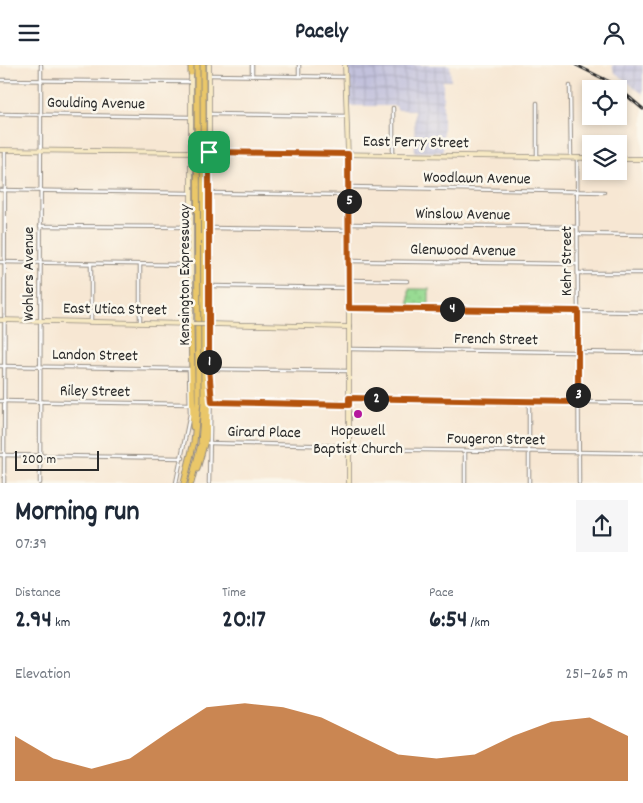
<!DOCTYPE html>
<meta charset="utf-8">
<style>
body{margin:0;font-family:Dekko,sans-serif;background:#f6f6f7;color:#1f2937;height:100vh;display:flex;flex-direction:column;font-size:19px;white-space:nowrap}
*{box-sizing:border-box;margin:0}
p{font-size:16px;color:#747a83}
.icon{flex:none;width:28px;height:28px;fill:none;stroke:currentColor;stroke-width:2;stroke-linecap:round;stroke-linejoin:round}
.map{position:relative;height:418px;overflow:hidden}
.sheet{display:flex;flex-direction:column;background:#fff;flex:1}
.sheet>*{flex:none}
.tools{position:absolute;left:582px;top:15px;display:grid;gap:10px}
.tools a{display:grid;place-items:center;width:45px;height:45px;border-radius:0px;background:#fff;box-shadow:0 2px 8px #0003;font-size:25px}
.scale{position:absolute;left:15px;bottom:12px;width:84px;box-sizing:border-box;padding-left:5px;border:2px solid #2b2b2b;border-top:0;font-size:14px;line-height:18px;white-space:nowrap;color:#2b2b2b;-webkit-text-stroke:4px #fbf7ec;paint-order:stroke}
.pin{position:absolute;display:grid;place-items:center;width:42px;height:42px;color:#fff;margin:-21px;border-radius:10px;box-shadow:0 2px 8px #0006}
.km{position:absolute;width:25px;height:25px;margin:-12px;border-radius:50%;background:#222;color:#fff;font-size:14px;line-height:25px;text-align:center}
.round{display:grid;place-items:center;flex:none;width:52px;height:52px;border-radius:0px;background:#f6f6f7}
.overview{display:flex;align-items:center;justify-content:space-between;height:85px;padding:0 15px}
h1{font-size:28px;font-weight:800;line-height:38px}
.figures{display:grid;grid-template-columns:repeat(3,1fr);gap:8px;height:85px;padding:5px 15px}
.figures div{display:grid;align-content:center}
.figures b{font-size:25px;font-weight:800}
.figures small{font-size:14px;font-weight:400}
.figures p{font-size:14px}
.chart{height:140px;padding:10px 15px}
.chart p{display:flex;justify-content:space-between}
.chart svg{width:100%;height:90px;margin-top:5px;fill:#b45309;opacity:.7}
header{display:flex;justify-content:space-between;align-items:center;height:65px;padding:0 15px;background:#fff;font-size:22px;font-weight:800}
.map>svg:first-child{display:block}
.industrial{fill:url(#industrial-grid)}
.grass{fill:url(#grass-dots);stroke:#62835f}
.lines{fill:none;stroke-linecap:round;stroke-linejoin:round}
.street-casing{stroke:#91897f;stroke-width:4.5}
.secondary-casing{stroke:#91897f;stroke-width:5.5}
.highway-casing{stroke:#91897f;stroke-width:7}
.street{stroke:#fff;stroke-width:2.5}
.secondary{stroke:#f7e9c3;stroke-width:4}
.highway{stroke:#eac769;stroke-width:5}
.rail-casing{stroke:#2b2b2b;stroke-width:3}
.rail{stroke:#fbf7ec;stroke-width:1;stroke-dasharray:4;stroke-linecap:butt}
.secondary-bridge-casing{stroke:#91897f;stroke-width:5.5;stroke-linecap:butt}
.secondary-bridge{stroke:#f7e9c3;stroke-width:4}
.route-casing{stroke:#fff;stroke-width:10}
.route{stroke:#b45309;stroke-width:6}
.poi-dot{fill:#b5179e;stroke:#fbf7ec;stroke-width:2}
.labels{text-anchor:middle;dominant-baseline:central;stroke-width:5;stroke-linejoin:round;paint-order:stroke}
.street-label{font-size:16px;fill:#2b2b2b;stroke:#fbf7ec}
.poi-label{font-size:16px;fill:#2b2b2b;stroke:#fbf7ec}
</style>
<header><svg class="icon" aria-label="menu" viewBox="0 0 24 24"><path d="M4 6h16M4 12h16M4 18h16"/></svg>Pacely<svg class="icon" aria-label="person" viewBox="0 0 24 24"><circle cx="12" cy="8" r="4"/><path d="M4 21q1-7 8-7t8 7"/></svg></header>
<div class="map">
<svg width="643" height="418" viewBox="0 0 643 418">
<defs>
<pattern id="industrial-grid" width="8" height="8" patternUnits="userSpaceOnUse" patternTransform="scale(1.25)"><rect width="8" height="8" fill="#c2c1dc"/><path d="M0 4h8M4 0v8" fill="none" stroke="#a7a6bd"/></pattern>
<pattern id="grass-dots" width="8" height="8" patternUnits="userSpaceOnUse" patternTransform="scale(1.25)"><rect width="8" height="8" fill="#98db93"/><path d="M2 2h.1M6 6h.1" fill="none" stroke="#83bc7f" stroke-width="1.8" stroke-linecap="round"/></pattern>
</defs>
<rect width="100%" height="100%" fill="#fbf7ec"/>
<filter id="ink" filterUnits="userSpaceOnUse"><feTurbulence type="fractalNoise" baseFrequency=".02" numOctaves="2"/><feDisplacementMap in="SourceGraphic" scale="10" xChannelSelector="R" yChannelSelector="G"/><feConvolveMatrix kernelMatrix="1 2 1 2 8 2 1 2 1" color-interpolation-filters="sRGB"/></filter>
<filter id="wash" filterUnits="userSpaceOnUse"><feTurbulence type="fractalNoise" baseFrequency=".0096" numOctaves="4" result="noise"/><feDisplacementMap in="SourceGraphic" scale="20" xChannelSelector="R" yChannelSelector="G"/><feGaussianBlur stdDeviation="1.12" result="paint"/><feColorMatrix in="noise" values="0 0 0 0 0 0 0 0 0 0 0 0 0 0 0 0 0 1.4 0 .05"/><feComposite in="paint" operator="in"/></filter>
<g filter="url(#wash)">
<rect width="100%" height="100%" fill="#f7e7d3"/>
<g class="industrial">
<path d="M348 0H458H450L451 16H443V87H415L414 45H397L396 41H349Z"/>
<path d="M612 0H643V29L614 7Z"/>
</g>
<rect class="grass" x="409" y="224" width="20" height="16"/>
</g>
<g filter="url(#ink)">
<g class="lines">
<defs>
<g id="street">
<path d="M252 0V11"/>
<path d="M210 10 346 12"/>
<path d="M299 11V0"/>
<path d="M0 15 191 17"/>
<path d="M570 21 571 93"/>
<path d="M537 38V93"/>
<path d="M393 43V90"/>
<path d="M0 49 191 52"/>
<path d="M209 49 347 51"/>
<path d="M577 93 579 418"/>
<path d="M349 122 604 127"/>
<path d="M0 125 191 128"/>
<path d="M209 128 349 130"/>
<path d="M349 159 577 162"/>
<path d="M40 161 191 162"/>
<path d="M209 163 349 165"/>
<path d="M578 169 643 170"/>
<path d="M349 196 577 199"/>
<path d="M0 197 191 200"/>
<path d="M91 199V257"/>
<path d="M578 208H643"/>
<path d="M349 215 407 216"/>
<path d="M209 221 349 223"/>
<path d="M349 243 643 247"/>
<path d="M140 258V199"/>
<path d="M349 284 643 288"/>
<path d="M0 301 189 304"/>
<path d="M209 304 349 306"/>
<path d="M349 333 643 338"/>
<path d="M0 336 190 339"/>
<path d="M211 337 349 340"/>
<path d="M529 337V418"/>
<path d="M208 378 349 381"/>
<path d="M349 384 643 388"/>
<path d="M0 390 183 393"/>
<path d="M4 418 5 85"/>
<path d="M40 418 41 0"/>
<path d="M176 418 190 349 189 304"/>
<path d="M209 418 211 317"/>
<path d="M465 418V386"/>
</g>
<g id="secondary">
<path d="M209 0V303"/>
<path d="M345 0 349 122V418"/>
<path d="M191 7V262"/>
<path d="M0 85 193 87"/>
<path d="M207 87 591 93"/>
<path d="M619 94H643"/>
<path d="M0 255 193 259"/>
<path d="M209 259 349 262"/>
</g>
<g id="highway">
<path d="M191 8V0"/>
<path d="M191 262 193 362"/>
<path d="M197 404 206 372 209 303"/>
<path d="M184 418 194 377 198 336 197 0"/>
<path d="M191 418 201 379 204 336 203 0"/>
</g>
</defs>
<use href="#street" class="street-casing"/>
<use href="#secondary" class="secondary-casing"/>
<use href="#highway" class="highway-casing"/>
<use href="#street" class="street"/>
<use href="#secondary" class="secondary"/>
<use href="#highway" class="highway"/>
<defs>
<path id="rail" d="M576 0 612 18 643 44"/>
</defs>
<use href="#rail" class="rail-casing"/>
<use href="#rail" class="rail"/>
<defs>
<g id="secondary-bridge">
<path d="M193 87H207"/>
<path d="M194 259H207"/>
</g>
</defs>
<use href="#secondary-bridge" class="secondary-bridge-casing"/>
<use href="#secondary-bridge" class="secondary-bridge"/>
</g>
</g>
<g class="lines" filter="url(#ink)">
<defs>
<path id="route" d="M209 87 348 89 349 243 578 246V337L349 333V340L212 337 209 303Z"/>
</defs>
<use href="#route" class="route-casing"/>
<use href="#route" class="route"/>
</g>
<circle class="poi-dot" cx="358" cy="349" r="5"/>
<g class="labels">
<g class="street-label">
<text transform="translate(96 39) rotate(1)">Goulding Avenue</text>
<text transform="translate(416 78) rotate(1)">East Ferry Street</text>
<text transform="translate(477 114) rotate(1)">Woodlawn Avenue</text>
<text transform="translate(463 150) rotate(1)">Winslow Avenue</text>
<text transform="translate(463 186) rotate(1)">Glenwood Avenue</text>
<text transform="translate(567 196) rotate(-90)">Kehr Street</text>
<text transform="translate(29 209) rotate(-90)">Wohlers Avenue</text>
<text transform="translate(185 210) rotate(-90)">Kensington Expressway</text>
<text transform="translate(115 245) rotate(1)">East Utica Street</text>
<text transform="translate(496 275) rotate(1)">French Street</text>
<text transform="translate(95 291) rotate(1)">Landon Street</text>
<text transform="translate(95 327) rotate(1)">Riley Street</text>
<text transform="translate(264 368) rotate(1)">Girard Place</text>
<text transform="translate(496 375) rotate(1)">Fougeron Street</text>
</g>
<g class="poi-label">
<text x="358" y="366">Hopewell<tspan x="358" dy="18">Baptist Church</tspan></text>
</g>
</g>
</svg>
<div class="tools">
<a><svg class="icon" aria-label="locate" viewBox="0 0 24 24"><circle cx="12" cy="12" r="6"/><path d="M12 2v4M12 18v4M2 12h4M18 12h4"/></svg></a>
<a><svg class="icon" aria-label="layers" viewBox="0 0 24 24"><path d="M12 4l9 5-9 5-9-5zM3 14l9 5 9-5"/></svg></a>
</div>
<div class="scale">200 m</div>
<div class="pin" style="left:209px;top:87px;background:#1e9e55"><svg class="icon" aria-label="arrive" viewBox="0 0 24 24"><path d="M6 21V4h12l-3 4 3 4H6"/></svg></div>
<b class="km" style="left:209px;top:297px">1</b>
<b class="km" style="left:376px;top:334px">2</b>
<b class="km" style="left:578px;top:330px">3</b>
<b class="km" style="left:452px;top:244px">4</b>
<b class="km" style="left:349px;top:136px">5</b>
</div>
<section class="sheet">
<div class="overview"><div><h1>Morning run</h1><p>07:39</p></div><a class="round"><svg class="icon" aria-label="share" viewBox="0 0 24 24"><path d="M12 15V3M7 8l5-5 5 5M5 13v7h14v-7"/></svg></a></div>
<div class="figures">
<div><p>Distance</p><b>2.94<small> km</small></b></div>
<div><p>Time</p><b>20:17</b></div>
<div><p>Pace</p><b>6:54<small> /km</small></b></div>
</div>
<div class="chart"><p><span>Elevation</span>251–265 m</p>
<svg viewBox="0 0 160 44" preserveAspectRatio="none"><path d="M0 44V22L10 33L20 38L30 33L40 20L50 8L60 6L70 8L80 13L90 22L100 31L110 33L120 31L130 22L140 15L150 13L160 22V44z"/></svg>
</div>
</section>
